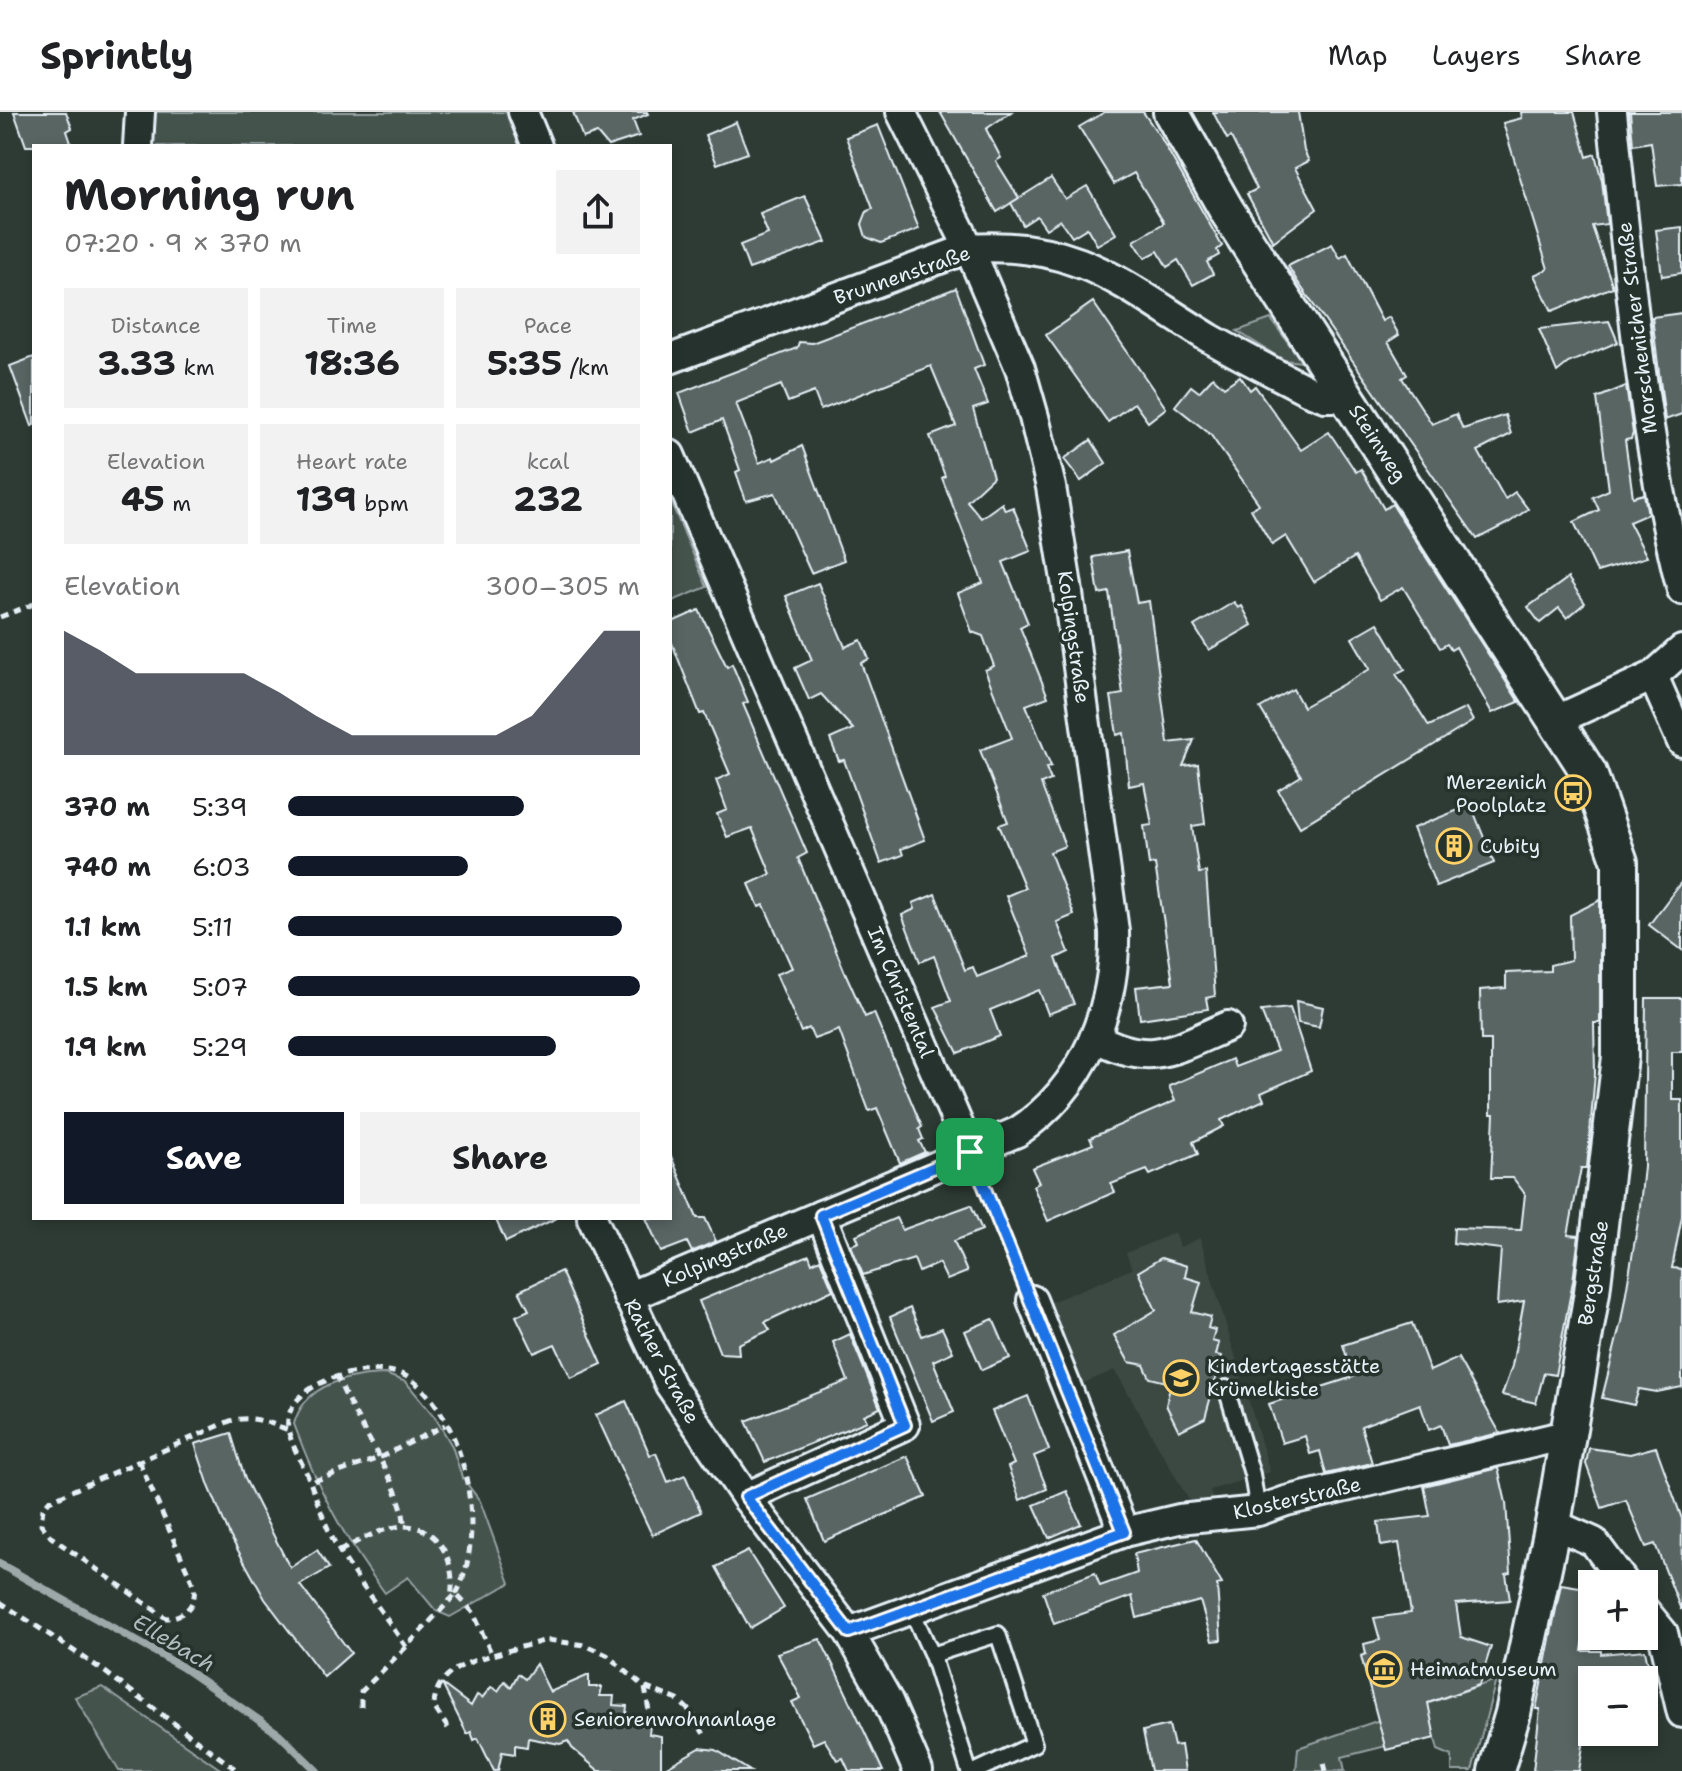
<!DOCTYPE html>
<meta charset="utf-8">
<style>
body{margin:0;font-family:"Shantell Sans",sans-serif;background:#f2f2f2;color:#202124;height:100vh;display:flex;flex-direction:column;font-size:30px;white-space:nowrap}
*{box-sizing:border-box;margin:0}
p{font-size:26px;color:#757577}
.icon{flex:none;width:44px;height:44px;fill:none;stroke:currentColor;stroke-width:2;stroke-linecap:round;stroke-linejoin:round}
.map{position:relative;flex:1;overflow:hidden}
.side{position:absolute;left:32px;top:32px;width:640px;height:1076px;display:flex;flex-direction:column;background:#fff;border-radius:0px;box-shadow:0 4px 12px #0003}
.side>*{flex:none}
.buttons{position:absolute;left:1578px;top:1458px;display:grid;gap:16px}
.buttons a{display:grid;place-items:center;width:80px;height:80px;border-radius:0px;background:#fff;box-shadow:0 4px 12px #0003;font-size:40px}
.pin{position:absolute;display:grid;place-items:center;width:68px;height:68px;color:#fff;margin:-34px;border-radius:16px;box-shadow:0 4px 12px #0006}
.round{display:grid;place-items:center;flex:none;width:84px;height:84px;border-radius:0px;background:#f2f2f2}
.summary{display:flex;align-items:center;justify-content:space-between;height:136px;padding:0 32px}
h1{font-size:44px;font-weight:700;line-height:60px}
.metrics{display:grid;grid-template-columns:repeat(3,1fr);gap:12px;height:136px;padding:8px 32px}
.metrics div{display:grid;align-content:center;border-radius:0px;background:#f2f2f2;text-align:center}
.metrics b{font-size:34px;font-weight:700}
.metrics small{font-size:22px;font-weight:400}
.metrics p{font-size:22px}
.chart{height:224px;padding:16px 32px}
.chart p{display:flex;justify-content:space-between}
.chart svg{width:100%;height:144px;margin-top:8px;fill:#111827;opacity:.7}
.button{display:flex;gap:16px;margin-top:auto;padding:16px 32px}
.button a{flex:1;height:92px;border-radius:0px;background:#111827;color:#fff;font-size:32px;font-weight:700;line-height:92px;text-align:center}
.button a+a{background:#f2f2f2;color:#202124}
ul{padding:0 32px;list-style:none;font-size:26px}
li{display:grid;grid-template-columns:128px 96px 1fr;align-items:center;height:60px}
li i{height:20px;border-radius:10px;background:#111827}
header{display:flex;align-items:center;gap:48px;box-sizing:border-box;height:112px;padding:0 40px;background:#fff;border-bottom:2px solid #e0e0e0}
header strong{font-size:38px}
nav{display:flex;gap:44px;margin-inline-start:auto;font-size:28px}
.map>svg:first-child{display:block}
.built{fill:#3b4843}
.green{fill:#45524e;stroke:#96a2a3;stroke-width:2}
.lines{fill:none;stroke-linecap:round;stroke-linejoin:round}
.stream{stroke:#9da8a9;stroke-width:8}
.building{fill:#596563;stroke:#e8f1f8;stroke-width:2}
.service-casing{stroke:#e8f1f8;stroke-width:20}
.minor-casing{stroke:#e8f1f8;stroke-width:34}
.tertiary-casing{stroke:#e8f1f8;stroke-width:40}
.path{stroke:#e8f1f8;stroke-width:5;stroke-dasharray:8 6;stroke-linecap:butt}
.service{stroke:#26332d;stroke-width:14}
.minor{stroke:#26332d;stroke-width:28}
.tertiary{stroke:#26332d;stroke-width:34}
.route-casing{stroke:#fff;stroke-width:16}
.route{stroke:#1a73e8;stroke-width:10}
.labels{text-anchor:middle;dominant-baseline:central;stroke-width:7;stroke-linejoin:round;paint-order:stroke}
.street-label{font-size:20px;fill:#e8f1f8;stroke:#26332d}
.poi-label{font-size:20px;fill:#e8f1f8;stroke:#26332d;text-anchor:start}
.water-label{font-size:22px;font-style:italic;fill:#b0babd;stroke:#26332d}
</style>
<header>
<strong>Sprintly</strong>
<nav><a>Map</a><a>Layers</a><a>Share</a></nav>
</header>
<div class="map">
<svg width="1682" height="1659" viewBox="0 0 1682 1659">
<rect width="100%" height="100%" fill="#2e3b35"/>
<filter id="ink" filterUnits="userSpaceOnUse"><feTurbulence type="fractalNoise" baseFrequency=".0125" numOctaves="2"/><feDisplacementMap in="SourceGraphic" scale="16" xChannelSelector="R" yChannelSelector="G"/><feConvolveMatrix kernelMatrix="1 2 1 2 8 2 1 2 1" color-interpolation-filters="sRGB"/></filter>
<g filter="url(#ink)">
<path class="built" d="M1174 1121 1180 1135 1200 1126 1270 1360 1210 1378 1216 1398 1195 1399 1115 1258 1074 1275 1041 1194 1132 1157 1126 1141Z"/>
<g class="green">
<path d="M155 0H512L527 34H150Z"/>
<path d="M1271 207 1302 250 1283 248 1237 219Z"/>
<path d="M670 388 707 475 670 490Z"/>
<path d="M385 1262 406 1270 435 1305 452 1334 462 1365 480 1389 510 1471 450 1505 436 1499 408 1465 385 1481C343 1425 318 1378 294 1312 305 1271 349 1263 385 1262Z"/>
<path d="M1496 1568 1472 1659H1452V1644L1438 1638 1434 1622 1342 1645 1345 1659H1296L1298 1636Z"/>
<path d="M102 1575 223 1659H119L75 1585Z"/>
</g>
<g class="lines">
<path class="stream" d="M0 1452 182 1555 279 1622 317 1659"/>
</g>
<g class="building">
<path d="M14 0H66L72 16 67 19 72 34H26Z"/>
<path d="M573 0H647L648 2 633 8 639 24 608 34 597 21 583 26Z"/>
<path d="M940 0H1011L986 17 1001 46 996 49 1019 86 997 100Z"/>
<path d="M1105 0H1143L1161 26 1222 134 1217 138 1219 143 1207 150 1213 162 1193 173 1178 148 1167 155 1158 139 1145 146 1134 129 1164 111 1134 61 1114 72 1079 15Z"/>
<path d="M1213 0H1298L1304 39 1309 49 1295 56 1317 97 1273 130 1247 82 1257 77 1231 25 1227 27Z"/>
<path d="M1521 0H1574L1587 45 1595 42 1602 69 1607 112 1592 114 1613 175 1552 199 1534 163 1548 157 1503 11 1522 6Z"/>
<path d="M1630 0H1682V72L1657 74 1651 30 1633 33Z"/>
<path d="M736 10 748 41 717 52 705 23Z"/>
<path d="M878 13 919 117 881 131 866 125 862 112 867 99 873 97 846 25Z"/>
<path d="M1051 66 1065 87 1087 74 1116 122 1097 133 1087 116 1072 125 1060 108 1046 117 1037 104 1023 113 1011 91Z"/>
<path d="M805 84 826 130 749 157 740 133 768 122 760 102Z"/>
<path d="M1682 115V161L1662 164 1656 118Z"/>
<path d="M1332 132 1340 146 1347 142 1382 209 1389 205 1399 223 1388 230 1407 263 1402 266 1432 312 1456 302 1463 317 1505 303 1511 322 1478 339 1505 387 1515 380 1528 397 1510 410 1477 427 1297 169 1288 154Z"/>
<path d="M956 176 984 253 974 257 988 292 973 297 993 365 967 389 981 406 1002 391 1005 398 1013 395 1031 439 1003 450 1028 511 1020 515 1048 585 1026 593 1051 654 1046 656 1051 668 1041 672 1065 734 1050 740 1074 803 1057 810 1069 840 1056 846 1074 892 1048 902 1039 878 990 898 1000 924 958 941 935 895 951 889 934 844 920 850 902 803 915 797 913 791 935 782 965 858 973 855 977 865 1030 844 1006 784 1025 776 999 713 1008 710 980 638 1012 626 985 558 994 554 983 524 972 520 958 481 983 471 942 366 945 364 930 324 956 314 931 254 821 298 814 280 788 290 781 273 736 291 759 351 773 345 774 348 802 334 844 448 811 461 775 381 746 389 736 360 740 358 722 308 693 320 679 281 797 236 799 230 812 231Z"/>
<path d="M1093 190 1166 296 1148 310 1134 291 1108 310 1046 223Z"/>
<path d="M1682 201V302L1665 308 1652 205Z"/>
<path d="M1609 209 1618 230 1568 251 1557 260 1539 217Z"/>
<path d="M34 245V313L32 314 10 254Z"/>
<path d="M1240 264 1250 278 1255 274 1301 338 1329 320 1356 360 1361 357 1384 397 1392 392 1519 590 1492 601 1456 535 1451 538 1447 532 1440 536 1403 475 1380 488 1355 445 1314 470 1286 424 1272 433 1251 397 1259 392 1210 322 1175 294 1191 274 1199 280 1213 265 1224 275Z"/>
<path d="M1626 274 1633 321 1631 327 1625 328 1633 385 1644 382 1648 402 1629 410 1647 445 1597 460 1574 410 1599 398 1593 385 1609 378 1597 286Z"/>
<path d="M1091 328 1106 351 1081 369 1064 347Z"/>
<path d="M1127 439 1137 491 1149 489 1168 631 1194 628 1183 654 1198 652 1205 712 1192 714 1199 761 1206 760 1215 884 1206 886 1208 897 1140 907 1136 875 1173 871 1155 752 1149 753 1144 714 1152 713 1144 671 1129 674 1124 621 1117 623 1111 584 1123 582 1109 480 1099 482 1093 445Z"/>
<path d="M1568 466 1585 491 1567 506 1559 496 1540 511 1528 495Z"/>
<path d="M818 471 845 535 861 528 869 547 861 551 925 728 901 737 903 743 881 751 844 648 839 649 830 627 853 617 821 582 809 588 795 556 812 548 786 484Z"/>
<path d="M1234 490 1238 496 1242 494 1252 513 1209 538 1194 514Z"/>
<path d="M699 498 727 555 732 552 748 590 743 592 807 741 798 746 844 858 865 905 874 901 922 1015 919 1017 923 1027 919 1029 925 1040 900 1051 877 996 869 999 839 918 814 927 809 916 801 920 776 862 792 856 764 793 759 795 749 772 771 762 752 716 727 725 717 702 727 698 716 668 730 662 704 601 700 602 670 526V511Z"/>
<path d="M1378 511 1405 557 1396 562 1429 614 1466 596 1473 609 1300 715 1278 678 1301 664 1260 596 1293 577 1303 595 1370 557 1352 526Z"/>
<path d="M1471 693 1494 751 1436 774 1413 716Z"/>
<path d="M1682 769V838L1649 813Z"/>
<path d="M1600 788V911H1594L1595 961 1587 1056H1581L1568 1123 1579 1124 1573 1169 1555 1263 1544 1261 1536 1291 1502 1283 1512 1254 1524 1189 1497 1193 1501 1137 1453 1131 1454 1116 1521 1118 1525 1082 1513 1066H1491L1494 1002H1491V928H1481L1480 878 1506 876V861L1550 859V853L1571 848 1570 803Z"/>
<path d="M1646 886H1682V940H1672V988H1682V1104L1672 1156 1682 1157V1275L1657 1280 1639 1277 1634 1293 1602 1286 1621 1210 1639 1104 1644 1054Z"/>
<path d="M1296 889 1323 895 1319 915 1298 911Z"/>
<path d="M1290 896 1311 959 1261 981 1264 988 1221 1008 1224 1014 1193 1030 1198 1042 1150 1063 1147 1058 1111 1072 1115 1080 1048 1109 1033 1074 1039 1071 1032 1056 1093 1032 1090 1026 1175 989 1169 974 1232 947 1235 955 1277 939 1261 899Z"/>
<path d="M670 1042 697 1106H705L716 1129 692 1140 687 1130 661 1140 646 1106H670Z"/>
<path d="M971 1093 982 1118 954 1129 967 1160 947 1168 939 1151 919 1160 914 1147 863 1163 851 1133 859 1130 856 1123 896 1106 902 1118Z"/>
<path d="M495 1106H557L506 1130Z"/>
<path d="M809 1143 812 1151 820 1147 833 1178 765 1210 770 1218 738 1232 739 1242 720 1241 699 1189Z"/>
<path d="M1161 1146 1187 1154 1185 1165 1201 1170 1192 1200 1211 1205 1208 1216 1215 1218 1212 1229 1219 1231 1216 1243 1222 1244 1205 1306 1179 1319 1166 1293 1171 1271 1150 1266 1144 1253 1129 1250 1114 1223 1156 1198 1138 1160Z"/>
<path d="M561 1159 602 1252 571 1266 555 1232 534 1241 516 1204 529 1198 519 1179Z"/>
<path d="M910 1196 922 1224 942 1216 953 1240 933 1249 954 1300 933 1309 890 1205Z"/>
<path d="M993 1207 1010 1246 982 1258 965 1219Z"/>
<path d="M1412 1211 1430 1259 1458 1246 1500 1321 1448 1333 1441 1313 1429 1318 1420 1292 1361 1314 1372 1351 1326 1362 1320 1339 1310 1342 1305 1324 1282 1331 1269 1292 1353 1265 1343 1233Z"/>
<path d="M850 1222 880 1296 864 1303 867 1309 765 1350 746 1309 848 1269 833 1230Z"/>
<path d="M1028 1284 1049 1338 1034 1344 1047 1377 1020 1388 1008 1355 1014 1352 992 1299Z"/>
<path d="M626 1289 650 1343 656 1341 668 1370 685 1363 701 1400 652 1423 596 1303Z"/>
<path d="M231 1321 245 1367 288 1452 291 1455 317 1438 329 1456 300 1473 351 1541 324 1565 265 1487 230 1424 209 1374 195 1332Z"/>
<path d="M1656 1335 1682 1407 1681 1498 1655 1432 1646 1435 1626 1388 1602 1396 1586 1352 1589 1336 1630 1342Z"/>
<path d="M907 1344 926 1385 824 1429 807 1387Z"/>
<path d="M1498 1356 1506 1391 1511 1461 1506 1462 1510 1488 1456 1492 1461 1525 1491 1535 1479 1573 1428 1591 1435 1626 1386 1638 1361 1544 1366 1542 1364 1532 1380 1528 1374 1506 1411 1501 1399 1431 1381 1434 1378 1410 1430 1404 1424 1374Z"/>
<path d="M1067 1379 1081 1412 1049 1426 1034 1393Z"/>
<path d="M1196 1427 1222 1472 1217 1473 1221 1528 1212 1529 1200 1489 1137 1506 1132 1484 1054 1512 1043 1480 1095 1461 1100 1474 1137 1461 1134 1442Z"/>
<path d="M748 1439 784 1496 750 1516 716 1455Z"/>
<path d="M1561 1472 1592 1477 1582 1539H1601V1542L1645 1538 1650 1561 1605 1563 1606 1566 1592 1568V1603L1588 1602 1579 1659H1533L1540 1597H1536Z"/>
<path d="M820 1527 834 1555 883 1659H849L843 1646 837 1648 824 1627 813 1632 792 1590 801 1586 777 1541Z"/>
<path d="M536 1552 550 1580 589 1563V1575H602L600 1584H614L613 1593 627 1594 626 1603 637 1604V1613H650L649 1622 661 1624V1658L700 1636 716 1638 750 1659H599L572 1636 568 1629 560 1632 528 1626 527 1635 515 1633V1642L502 1640 498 1659H494L478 1626 474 1628 471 1620 467 1622 442 1572 471 1594 477 1583 482 1586 491 1575 498 1579 505 1569 511 1575 518 1562 525 1567Z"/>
<path d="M1169 1613 1174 1634 1181 1633 1185 1659H1151L1143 1619Z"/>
</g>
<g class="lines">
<defs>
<g id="service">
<path d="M1226 1276 1252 1362 1258 1399"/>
<path d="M911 1497 932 1543 998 1522 1034 1632 976 1659"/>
<path d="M932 1543 969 1659"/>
</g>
<g id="minor">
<path d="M523 0 537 34"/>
<path d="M1612 0C1629 161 1642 321 1682 478"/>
<path d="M138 34 140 0"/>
<path d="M670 247 969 136C1078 128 1125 175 1211 227 1243 245 1276 262 1309 279L1325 285H1348"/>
<path d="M670 343 970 1040"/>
<path d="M1653 564 1682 630"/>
<path d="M1557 608 1653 564 1682 538"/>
<path d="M1095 925C1151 956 1174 937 1228 914"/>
<path d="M592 1106 670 1273 746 1385 849 1520 888 1589 918 1659"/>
<path d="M628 1185 1017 1020C1084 976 1116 897 1114 819L1067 474 1051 375 1034 305 1020 256 969 136 901 0"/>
<path d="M1032 1188 1124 1420"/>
<path d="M746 1385 905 1313 821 1103"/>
<path d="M1553 1412 1594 1430 1625 1472"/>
<path d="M1644 1498 1663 1521 1682 1601"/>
<path d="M849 1520 1124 1420 1179 1407 1258 1399 1286 1389 1566 1323"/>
</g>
<path id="tertiary" d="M1171 0 1227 99 1589 661 1620 750V945L1592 1180 1553 1412 1513 1601 1496 1659"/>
</defs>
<use href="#service" class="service-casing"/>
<use href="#minor" class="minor-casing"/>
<use href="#tertiary" class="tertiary-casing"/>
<g class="path">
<path d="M0 505 34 492"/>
<path d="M980 1063 1022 1165"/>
<path d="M337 1263C350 1304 406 1377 404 1414"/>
<path d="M139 1349 194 1474C197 1493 184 1505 166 1506L51 1425 41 1412 43 1397 49 1389 230 1309C252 1303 268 1310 288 1318"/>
<path d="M314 1369 379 1346 445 1313"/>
<path d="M340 1439C358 1429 383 1415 404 1414 443 1414 458 1457 450 1489"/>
<path d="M456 1482C488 1424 467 1305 409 1266 377 1245 281 1269 288 1317 291 1332 301 1349 307 1362 317 1388 326 1417 340 1440 360 1473 385 1503 406 1535L456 1482 473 1500 492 1543 547 1528 585 1533 607 1543 644 1575 678 1588 692 1601 705 1624"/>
<path d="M0 1490 101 1557 238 1659"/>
<path d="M645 1576 650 1605"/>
<path d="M361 1595V1580L406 1535"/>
<path d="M448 1616 434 1595C434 1562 464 1551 492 1543"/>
<path d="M1324 1651 1326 1659"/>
</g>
<use href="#service" class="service"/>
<use href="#minor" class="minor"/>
<use href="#tertiary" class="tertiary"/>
</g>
</g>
<g class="lines" filter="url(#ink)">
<defs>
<path id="route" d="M970 1040 1124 1420 849 1520 746 1385 905 1313 821 1103Z"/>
</defs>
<use href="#route" class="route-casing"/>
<use href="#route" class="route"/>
</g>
<defs>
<symbol id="bus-ring" viewBox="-11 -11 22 22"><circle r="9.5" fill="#26332d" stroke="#ffd166" stroke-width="1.5"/><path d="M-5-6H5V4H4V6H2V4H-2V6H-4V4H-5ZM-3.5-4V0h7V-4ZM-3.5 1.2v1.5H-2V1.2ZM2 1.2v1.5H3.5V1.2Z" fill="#ffd166"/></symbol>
<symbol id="building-ring" viewBox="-11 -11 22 22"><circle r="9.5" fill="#26332d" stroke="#ffd166" stroke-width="1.5"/><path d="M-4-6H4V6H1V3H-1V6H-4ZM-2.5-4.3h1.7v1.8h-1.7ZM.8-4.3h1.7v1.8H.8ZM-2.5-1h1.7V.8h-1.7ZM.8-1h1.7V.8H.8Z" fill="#ffd166"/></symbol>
<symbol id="school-ring" viewBox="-11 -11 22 22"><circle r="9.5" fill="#26332d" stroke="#ffd166" stroke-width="1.5"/><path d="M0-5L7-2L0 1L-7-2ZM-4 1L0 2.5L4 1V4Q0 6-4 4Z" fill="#ffd166"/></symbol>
<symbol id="museum-ring" viewBox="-11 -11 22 22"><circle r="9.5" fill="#26332d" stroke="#ffd166" stroke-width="1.5"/><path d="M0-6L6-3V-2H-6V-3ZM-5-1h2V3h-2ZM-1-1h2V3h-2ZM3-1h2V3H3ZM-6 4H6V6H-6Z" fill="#ffd166"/></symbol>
</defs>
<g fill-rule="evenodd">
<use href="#bus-ring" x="1553" y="661" width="40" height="40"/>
<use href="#building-ring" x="1434" y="714" width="40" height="40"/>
<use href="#school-ring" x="1161" y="1246" width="40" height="40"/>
<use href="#museum-ring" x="1364" y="1537" width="40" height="40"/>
<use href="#building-ring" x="528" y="1587" width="40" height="40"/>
</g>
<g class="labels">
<g class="street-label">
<text transform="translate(902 163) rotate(-19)">Brunnenstraße</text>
<text transform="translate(1637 216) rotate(-97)">Morschenicher Straße</text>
<text transform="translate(1378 331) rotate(57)">Steinweg</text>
<text transform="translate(1074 525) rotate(82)">Kolpingstraße</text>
<text transform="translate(901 880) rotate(67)">Im Christental</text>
<text transform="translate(725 1143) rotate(-23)">Kolpingstraße</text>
<text transform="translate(1593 1161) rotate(-81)">Bergstraße</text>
<text transform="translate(662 1249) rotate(62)">Rather Straße</text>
<text transform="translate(1297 1386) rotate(-13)">Klosterstraße</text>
</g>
<g class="poi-label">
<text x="1547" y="670" text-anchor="end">Merzenich<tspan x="1547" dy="23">Poolplatz</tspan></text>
<text x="1480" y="734">Cubity</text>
<text x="1207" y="1254">Kindertagesstätte<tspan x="1207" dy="23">Krümelkiste</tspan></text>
<text x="1410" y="1557">Heimatmuseum</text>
<text x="574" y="1607">Seniorenwohnanlage</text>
</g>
<g class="water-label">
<text transform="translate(174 1531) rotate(31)">Ellebach</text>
</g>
</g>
</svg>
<div class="buttons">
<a>+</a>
<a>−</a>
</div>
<div class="pin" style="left:970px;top:1040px;background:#1e9e55"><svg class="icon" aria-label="arrive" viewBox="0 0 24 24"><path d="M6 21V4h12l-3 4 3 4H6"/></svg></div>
<section class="side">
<div class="summary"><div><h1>Morning run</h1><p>07:20 · 9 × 370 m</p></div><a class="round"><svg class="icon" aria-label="share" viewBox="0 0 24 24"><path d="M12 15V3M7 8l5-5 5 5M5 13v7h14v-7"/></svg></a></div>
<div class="metrics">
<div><p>Distance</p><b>3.33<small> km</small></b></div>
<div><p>Time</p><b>18:36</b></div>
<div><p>Pace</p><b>5:35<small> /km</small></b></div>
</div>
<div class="metrics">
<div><p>Elevation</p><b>45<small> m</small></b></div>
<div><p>Heart rate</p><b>139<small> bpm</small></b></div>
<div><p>kcal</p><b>232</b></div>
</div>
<div class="chart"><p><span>Elevation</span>300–305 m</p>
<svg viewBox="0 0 160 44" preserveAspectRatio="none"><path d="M0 44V6L10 12L20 19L30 19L40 19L50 19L60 25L70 32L80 38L90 38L100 38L110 38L120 38L130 32L140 19L150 6L160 6V44z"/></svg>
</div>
<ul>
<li><b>370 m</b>5:39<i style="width:67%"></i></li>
<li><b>740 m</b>6:03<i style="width:51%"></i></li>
<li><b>1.1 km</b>5:11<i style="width:95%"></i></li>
<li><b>1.5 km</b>5:07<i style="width:100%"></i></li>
<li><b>1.9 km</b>5:29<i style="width:76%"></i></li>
</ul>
<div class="button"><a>Save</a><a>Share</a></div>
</section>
</div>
